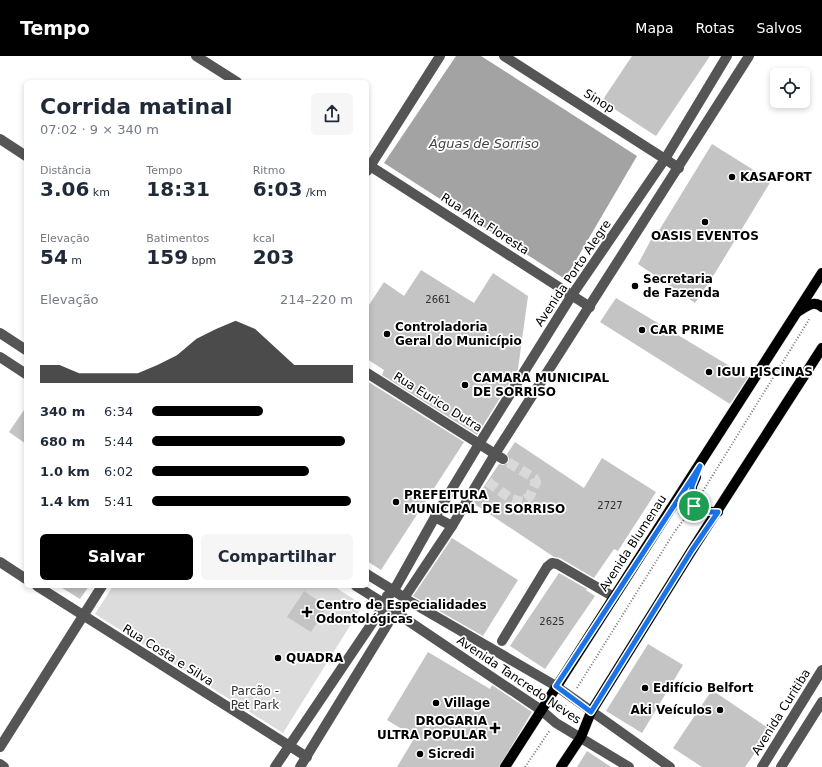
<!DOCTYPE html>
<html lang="pt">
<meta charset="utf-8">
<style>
body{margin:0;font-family:"DejaVu Sans",sans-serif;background:#f6f6f7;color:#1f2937;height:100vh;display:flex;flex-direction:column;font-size:15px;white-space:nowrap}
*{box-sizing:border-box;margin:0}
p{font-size:13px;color:#747a83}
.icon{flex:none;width:22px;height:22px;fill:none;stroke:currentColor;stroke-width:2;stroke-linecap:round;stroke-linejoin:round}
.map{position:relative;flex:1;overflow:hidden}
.side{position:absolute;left:24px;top:24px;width:345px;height:508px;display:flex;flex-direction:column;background:#fff;border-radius:6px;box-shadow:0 2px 6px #0003}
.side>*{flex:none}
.tools{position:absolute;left:770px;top:12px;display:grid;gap:8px}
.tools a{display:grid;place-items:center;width:40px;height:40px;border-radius:6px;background:#fff;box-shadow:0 2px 6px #0003;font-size:20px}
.pin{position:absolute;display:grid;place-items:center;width:34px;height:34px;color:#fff;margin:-17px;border:2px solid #fff;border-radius:50%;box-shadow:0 1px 4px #0007}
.round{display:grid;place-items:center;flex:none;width:42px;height:42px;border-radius:6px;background:#f6f6f7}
.headline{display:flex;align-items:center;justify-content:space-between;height:68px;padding:0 16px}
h1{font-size:22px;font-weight:800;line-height:30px}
.stats{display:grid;grid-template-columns:repeat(3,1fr);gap:6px;height:68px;padding:4px 16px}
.stats div{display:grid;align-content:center}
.stats b{font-size:20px;font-weight:800}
.stats small{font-size:11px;font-weight:400}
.stats p{font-size:11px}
.chart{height:112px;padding:8px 16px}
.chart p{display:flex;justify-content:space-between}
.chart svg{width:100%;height:72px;margin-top:4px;fill:#000;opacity:.7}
.button{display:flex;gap:8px;margin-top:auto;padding:8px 16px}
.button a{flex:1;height:46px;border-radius:6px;background:#000;color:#fff;font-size:16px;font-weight:800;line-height:46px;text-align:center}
.button a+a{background:#f6f6f7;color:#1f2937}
ul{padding:0 16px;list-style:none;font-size:13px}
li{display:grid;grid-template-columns:64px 48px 1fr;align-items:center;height:30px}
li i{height:10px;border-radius:5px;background:#000}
header{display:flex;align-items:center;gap:24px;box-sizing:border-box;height:56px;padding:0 20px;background:#000;color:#fff}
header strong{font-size:19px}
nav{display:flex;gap:22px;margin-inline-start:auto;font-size:14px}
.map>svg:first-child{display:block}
.green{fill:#dcdcdc}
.water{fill:#a3a3a3}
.building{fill:#c4c4c4}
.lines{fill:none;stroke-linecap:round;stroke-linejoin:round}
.minor-tunnel{stroke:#d9d9d9;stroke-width:10;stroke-dasharray:10 5;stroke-linecap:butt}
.major-casing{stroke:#dbdbdb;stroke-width:11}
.path{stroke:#777;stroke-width:2;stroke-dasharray:1 2;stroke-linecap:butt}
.minor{stroke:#555;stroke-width:10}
.major{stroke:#000;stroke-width:10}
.route-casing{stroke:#fff;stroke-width:8}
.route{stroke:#1a73e8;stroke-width:5}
.poi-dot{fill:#000;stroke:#fff;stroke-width:1.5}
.labels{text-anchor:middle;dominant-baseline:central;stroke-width:3.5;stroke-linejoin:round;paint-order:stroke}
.number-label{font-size:10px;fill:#313131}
.street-label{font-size:12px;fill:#000;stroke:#fff}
.poi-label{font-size:12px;font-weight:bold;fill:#000;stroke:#fff;text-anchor:start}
.park-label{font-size:12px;fill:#333;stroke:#fff}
.water-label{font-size:13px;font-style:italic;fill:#444;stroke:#fff}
</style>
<header>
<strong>Tempo</strong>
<nav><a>Mapa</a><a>Rotas</a><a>Salvos</a></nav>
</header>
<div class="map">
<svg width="822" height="711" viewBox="0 0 822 711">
<rect width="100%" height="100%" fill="#fff"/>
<path class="green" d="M113 530H333L363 549 283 677 95 558Z"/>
<path class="water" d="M456 0H481L637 100 565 223 384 107Z"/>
<g class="building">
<path d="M632 0H710L656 80 602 45Z"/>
<path d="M712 88 771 125 715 217 695 247 638 208 653 180 655 181Z"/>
<path d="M421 214 474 247 493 217 528 240 518 313 477 379 382 319 384 314 367 303V252L384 226 404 240Z"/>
<path d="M616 242 748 321 730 348 600 266Z"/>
<path d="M367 325 464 386 381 514 367 505Z"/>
<path d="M26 351V388L9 376Z"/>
<path d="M515 386 584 432 602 402 656 436 618 495 614 493 594 522 560 502 554 501 473 447 499 408 503 409 508 407 509 403 507 398Z"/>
<path d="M452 482 518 524 483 580 413 540Z"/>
<path d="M559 517 587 533 586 534 595 540 545 613 510 590Z"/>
<path d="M59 530H89L80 543Z"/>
<path d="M304 535 327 551 311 576 287 561Z"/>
<path d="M648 588 683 609 642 677 606 655Z"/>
<path d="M428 596 490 633 492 629 532 656 499 711H397L415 681 387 664Z"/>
<path d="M712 634 771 674 745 711H702L673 692Z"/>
<path d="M587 695 611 711H577Z"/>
</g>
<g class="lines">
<path class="minor-tunnel" d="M488 426 511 443 523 446 530 440 536 426 534 422 503 403"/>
<defs>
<g id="major">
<path d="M799 255C807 250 814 244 822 251"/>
<path d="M696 421 692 430 691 446 702 456H718"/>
<path d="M505 711 822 217"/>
<path d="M561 711 581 681 591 656 692 494 822 292"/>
</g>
</defs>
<use href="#major" class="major-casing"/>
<g class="path">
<path d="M703 435 810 262"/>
<path d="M577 632 675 475 689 457"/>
<path d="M561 657 566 649"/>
<path d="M525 711 550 674"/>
</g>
<g class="minor">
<path d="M196 0 237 26"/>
<path d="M504 0 679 112"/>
<path d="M0 83 26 100"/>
<path d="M367 108 590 251"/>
<path d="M367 115 440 0"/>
<path d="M0 277 26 294"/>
<path d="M0 301 26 318"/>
<path d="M367 317 503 403"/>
<path d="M435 461 452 470"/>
<path d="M0 506 26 523"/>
<path d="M367 518C374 523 401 538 404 542L556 630 670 711"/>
<path d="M37 530 307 701"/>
<path d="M356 530 385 548 391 555 395 556 541 654 556 667 629 711"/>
<path d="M502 585 547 511 552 507 557 508 614 541"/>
<path d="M0 691 102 530"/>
<path d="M0 708 4 711"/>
<path d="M275 711 385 548 387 540 393 536 435 461 479 388 572 239 665 103 727 0"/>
<path d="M300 711 395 556 403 551 404 542 452 470 495 398 749 0"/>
<path d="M762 711 822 614"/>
<path d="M781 711 822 646"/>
</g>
<use href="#major" class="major"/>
</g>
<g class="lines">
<defs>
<path id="route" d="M700 410 692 430 691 446 702 456H718L692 494 591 656 556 630Z"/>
</defs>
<use href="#route" class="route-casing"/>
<use href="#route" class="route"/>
</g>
<g class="poi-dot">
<circle cx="732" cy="121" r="4"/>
<circle cx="705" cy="166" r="4"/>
<circle cx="635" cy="230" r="4"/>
<circle cx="642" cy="274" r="4"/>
<circle cx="387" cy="278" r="4"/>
<circle cx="709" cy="316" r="4"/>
<circle cx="465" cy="329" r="4"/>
<circle cx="396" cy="446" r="4"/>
<path d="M305 550h4v4h4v4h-4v4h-4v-4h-4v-4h4z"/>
<circle cx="278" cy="602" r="4"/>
<circle cx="645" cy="632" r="4"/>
<circle cx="436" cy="647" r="4"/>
<circle cx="720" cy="654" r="4"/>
<path d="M493 666h4v4h4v4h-4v4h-4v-4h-4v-4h4z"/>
<circle cx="420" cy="698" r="4"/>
</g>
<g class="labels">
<g class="number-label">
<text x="438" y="243">2661</text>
<text x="610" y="449">2727</text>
<text x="552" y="565">2625</text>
</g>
<g class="street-label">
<text transform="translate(599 45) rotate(32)">Sinop</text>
<text transform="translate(485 168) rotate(33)">Rua Alta Floresta</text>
<text transform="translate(573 217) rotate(-56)">Avenida Porto Alegre</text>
<text transform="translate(438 346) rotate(32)">Rua Eurico Dutra</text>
<text transform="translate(633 487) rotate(-57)">Avenida Blumenau</text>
<text transform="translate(168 599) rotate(32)">Rua Costa e Silva</text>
<text transform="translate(519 624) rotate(34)">Avenida Tancredo Neves</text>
<text transform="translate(781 656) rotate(-58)">Avenida Curitiba</text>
</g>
<g class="poi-label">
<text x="740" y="121">KASAFORT</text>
<text x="705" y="180" text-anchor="middle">OASIS EVENTOS</text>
<text x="643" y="223">Secretaria<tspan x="643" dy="14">de Fazenda</tspan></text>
<text x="395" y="271">Controladoria<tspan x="395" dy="14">Geral do Município</tspan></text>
<text x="650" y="274">CAR PRIME</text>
<text x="717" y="316">IGUI PISCINAS</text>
<text x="473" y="322">CAMARA MUNICIPAL<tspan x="473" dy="14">DE SORRISO</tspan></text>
<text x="404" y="439">PREFEITURA<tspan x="404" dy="14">MUNICIPAL DE SORRISO</tspan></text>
<text x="316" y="549">Centro de Especialidades<tspan x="316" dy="14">Odontológicas</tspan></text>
<text x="286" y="602">QUADRA</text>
<text x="653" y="632">Edifício Belfort</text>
<text x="444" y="647">Village</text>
<text x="712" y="654" text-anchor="end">Aki Veículos</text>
<text x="487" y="665" text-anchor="end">DROGARIA<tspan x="487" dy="14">ULTRA POPULAR</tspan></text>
<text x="428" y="698">Sicredi</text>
</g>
<g class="park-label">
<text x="255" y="635">Parcão -<tspan x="255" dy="14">Pet Park</tspan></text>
</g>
<g class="water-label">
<text x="484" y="87">Águas de Sorriso</text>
</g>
</g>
</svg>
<div class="tools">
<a><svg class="icon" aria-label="locate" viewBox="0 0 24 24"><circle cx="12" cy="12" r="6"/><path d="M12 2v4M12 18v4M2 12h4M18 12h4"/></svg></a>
</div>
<div class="pin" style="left:694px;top:450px;background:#1e9e55"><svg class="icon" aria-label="arrive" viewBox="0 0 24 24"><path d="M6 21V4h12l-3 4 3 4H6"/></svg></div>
<section class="side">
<div class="headline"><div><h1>Corrida matinal</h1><p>07:02 · 9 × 340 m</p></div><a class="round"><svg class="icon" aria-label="share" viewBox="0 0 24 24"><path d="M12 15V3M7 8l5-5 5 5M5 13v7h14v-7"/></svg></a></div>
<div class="stats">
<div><p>Distância</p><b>3.06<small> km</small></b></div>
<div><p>Tempo</p><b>18:31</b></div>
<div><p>Ritmo</p><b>6:03<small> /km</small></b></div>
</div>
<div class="stats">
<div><p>Elevação</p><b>54<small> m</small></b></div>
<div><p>Batimentos</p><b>159<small> bpm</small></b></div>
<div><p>kcal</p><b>203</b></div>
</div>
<div class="chart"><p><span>Elevação</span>214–220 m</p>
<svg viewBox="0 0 160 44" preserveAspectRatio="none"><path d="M0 44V33L10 33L20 38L30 38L40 38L50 38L60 33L70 27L80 17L90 11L100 6L110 11L120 22L130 33L140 33L150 33L160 33V44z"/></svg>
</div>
<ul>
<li><b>340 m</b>6:34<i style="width:55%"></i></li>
<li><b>680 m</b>5:44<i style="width:96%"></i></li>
<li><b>1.0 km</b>6:02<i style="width:78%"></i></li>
<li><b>1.4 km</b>5:41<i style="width:99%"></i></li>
</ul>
<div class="button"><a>Salvar</a><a>Compartilhar</a></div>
</section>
</div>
